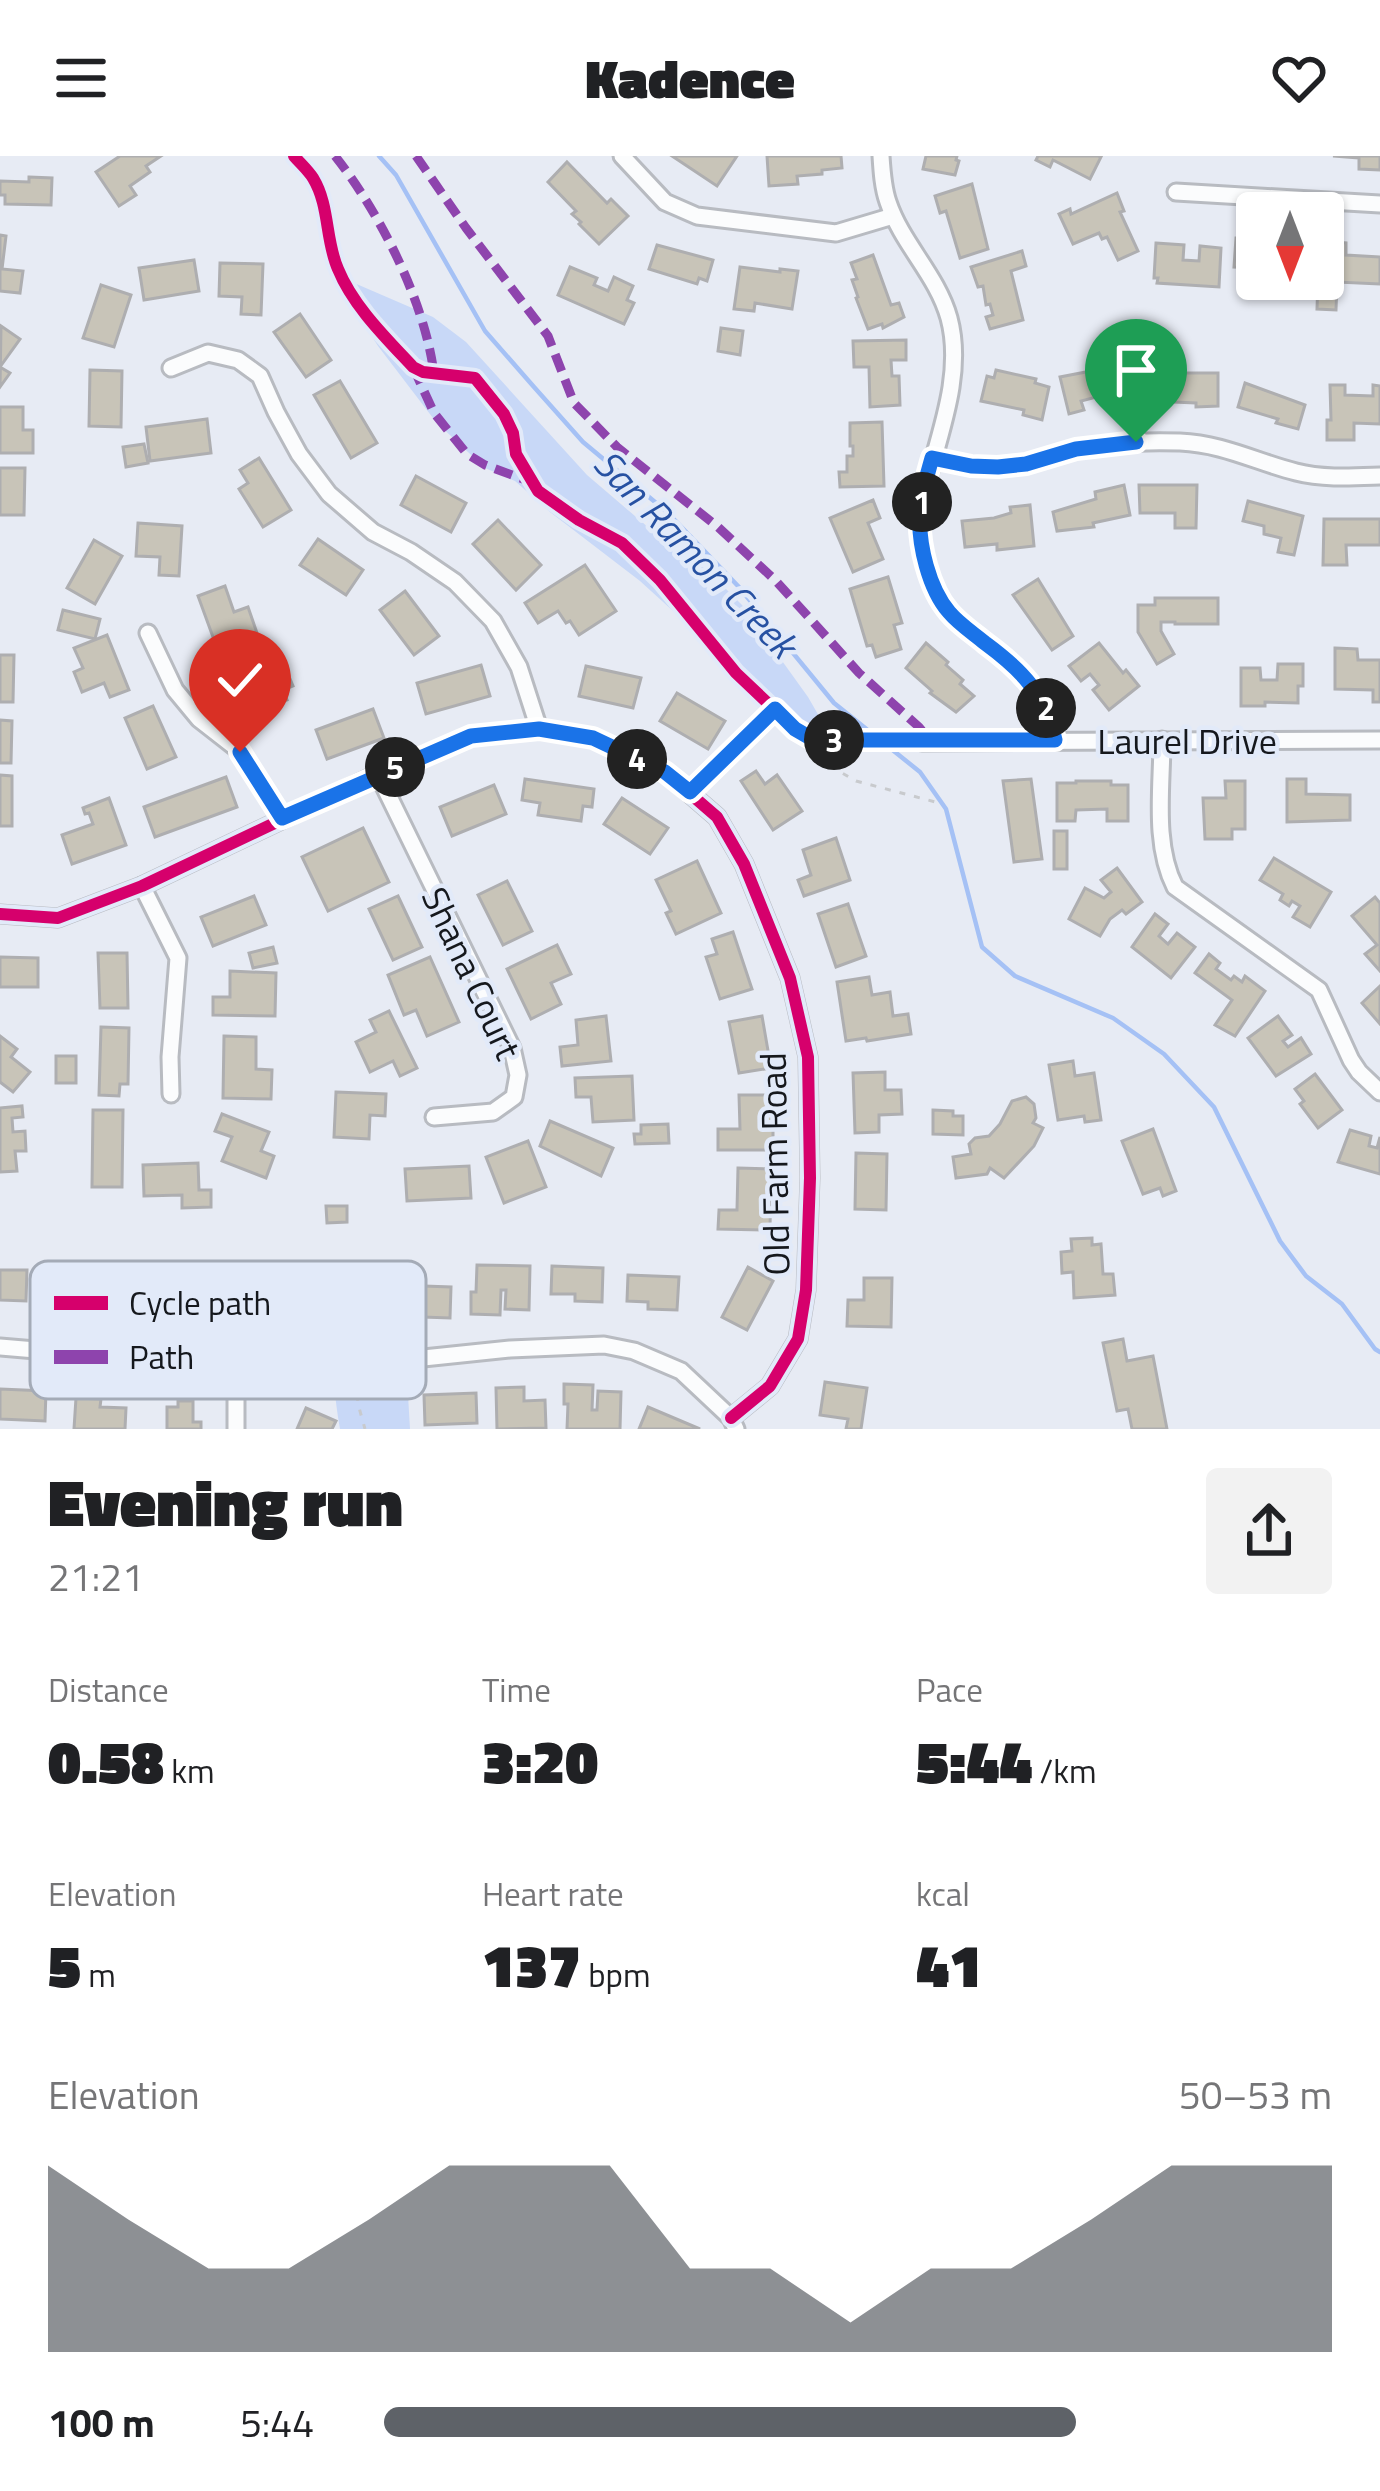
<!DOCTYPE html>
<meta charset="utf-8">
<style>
body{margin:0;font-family:"Titillium Web",sans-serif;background:#f2f2f2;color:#202124;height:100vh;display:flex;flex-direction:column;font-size:45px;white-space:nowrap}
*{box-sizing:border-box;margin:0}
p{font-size:39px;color:#757577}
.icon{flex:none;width:66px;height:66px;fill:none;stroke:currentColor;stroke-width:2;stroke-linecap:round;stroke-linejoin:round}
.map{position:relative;height:1273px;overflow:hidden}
.panel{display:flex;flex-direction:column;background:#fff;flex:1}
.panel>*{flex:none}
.needle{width:78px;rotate:180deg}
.tools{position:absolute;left:1236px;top:36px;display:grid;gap:24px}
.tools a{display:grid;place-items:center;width:108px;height:108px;border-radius:12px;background:#fff;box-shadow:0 3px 9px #0004;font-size:60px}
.pin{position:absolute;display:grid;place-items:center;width:102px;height:102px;color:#fff;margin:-123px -51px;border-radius:50% 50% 50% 0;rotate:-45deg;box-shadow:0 0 12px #0007}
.pin .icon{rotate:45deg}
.km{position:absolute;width:60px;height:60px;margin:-30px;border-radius:50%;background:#222;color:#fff;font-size:33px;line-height:60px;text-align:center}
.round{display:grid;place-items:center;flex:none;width:126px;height:126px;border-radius:12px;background:#f2f2f2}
.head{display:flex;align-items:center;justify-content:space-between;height:204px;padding:0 48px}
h1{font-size:66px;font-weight:800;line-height:90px}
.stats{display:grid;grid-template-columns:repeat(3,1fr);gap:18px;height:204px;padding:12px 48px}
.stats div{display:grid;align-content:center}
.stats b{font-size:60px;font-weight:800}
.stats small{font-size:33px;font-weight:400}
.stats p{font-size:33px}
.chart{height:336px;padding:24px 48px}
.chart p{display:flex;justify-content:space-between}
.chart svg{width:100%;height:216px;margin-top:12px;fill:#5e6268;opacity:.7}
ul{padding:0 48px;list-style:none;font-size:39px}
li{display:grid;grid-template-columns:192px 144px 1fr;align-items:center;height:90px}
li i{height:30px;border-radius:15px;background:#5e6268}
header{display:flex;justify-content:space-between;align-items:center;height:156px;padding:0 48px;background:#fff;font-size:54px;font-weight:800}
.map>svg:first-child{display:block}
.green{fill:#c8d8f7}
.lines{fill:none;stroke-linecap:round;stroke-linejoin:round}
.stream{stroke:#a5c1f5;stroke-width:4.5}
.building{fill:#c8c4b8;stroke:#aeaeb0;stroke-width:3}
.minor-casing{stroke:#b8bbc1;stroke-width:21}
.path{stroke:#c8cacd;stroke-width:3;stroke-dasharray:6 9;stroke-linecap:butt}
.minor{stroke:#fbfcfd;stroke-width:15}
.quiet{stroke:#8e44ad;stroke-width:9;stroke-dasharray:18 9;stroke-linecap:butt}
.cycleway-casing{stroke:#e2eaf9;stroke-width:20}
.cycleway{stroke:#d6006c;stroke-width:12}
.route-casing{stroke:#fff;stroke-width:24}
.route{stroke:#1a73e8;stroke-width:15}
.labels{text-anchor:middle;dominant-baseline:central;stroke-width:9;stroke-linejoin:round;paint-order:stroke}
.street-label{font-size:36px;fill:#15181d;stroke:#e2eaf9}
.water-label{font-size:39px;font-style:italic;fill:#2751a2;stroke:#e2eaf9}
.key{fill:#e2eaf9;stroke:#a4abb7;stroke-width:3}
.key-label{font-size:33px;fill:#15181d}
</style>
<header><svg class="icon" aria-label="menu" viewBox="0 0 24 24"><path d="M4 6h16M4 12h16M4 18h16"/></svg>Kadence<svg class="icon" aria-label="heart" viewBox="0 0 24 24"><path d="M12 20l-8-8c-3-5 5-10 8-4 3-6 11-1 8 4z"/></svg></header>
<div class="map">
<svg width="1380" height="1273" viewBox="0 0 1380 1273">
<rect width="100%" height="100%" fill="#e7ebf4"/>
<g class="green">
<path d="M331 117 433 161 466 186 587 319 649 372 706 413 742 449 808 541 831 581 812 598 727 513 684 465 640 425 550 356 515 325 485 312 436 266 378 190Z"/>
<path d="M385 1104 386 1171 407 1222 410 1273H340C330 1216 331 1165 336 1107Z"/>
</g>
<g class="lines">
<path class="stream" d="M379 0 396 19 485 175 534 231 583 286 667 356 738 430 834 547 920 616 946 653 982 791 1015 820 1113 862 1164 898 1214 951 1280 1085 1306 1120 1342 1148 1375 1193 1380 1196"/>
</g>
<g class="building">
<path d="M120 0H161L146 10 150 16 130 30 136 39 119 50 96 16Z"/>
<path d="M672 0H737L717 30Z"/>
<path d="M767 0H841L842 12 822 14V18L797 20 798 28 769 30Z"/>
<path d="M926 0H957L956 4 959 5 955 19 923 13Z"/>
<path d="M1038 0H1098L1101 1 1090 23 1053 4 1050 11 1036 4Z"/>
<path d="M1333 0H1380V14L1359 13V2Z"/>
<path d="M567 6 607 47 611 43 628 60 599 88 579 68 581 66 572 58 576 55 548 26Z"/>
<path d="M29 21 52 22 51 49 5 48V39H0V25L29 26Z"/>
<path d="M972 28 988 93 960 102 946 55 940 57 935 40Z"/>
<path d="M1117 37 1124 55 1120 56 1138 95 1118 104 1107 81 1102 83 1099 77 1073 88 1059 58 1070 53 1071 58Z"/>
<path d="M0 79 6 80 2 113 23 115 20 137 0 135Z"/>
<path d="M1236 82 1257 83V112L1234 111Z"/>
<path d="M1323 85 1346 87V99L1380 101V128L1337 126 1336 154 1317 153 1318 123H1323Z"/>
<path d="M1156 87 1184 89 1183 104 1199 105 1200 90 1221 92 1219 131 1157 127 1158 122H1154Z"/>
<path d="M657 89 713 104 707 125 699 122 697 128 649 113Z"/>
<path d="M1022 95 1026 110 1011 115 1023 164 990 173 986 161 993 159 990 148 986 149 983 130 978 131 971 111Z"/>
<path d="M873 99 891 149 899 147 904 161 883 172 882 168 868 173 856 142 858 141 852 124 857 123 851 107Z"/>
<path d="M194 104 199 135 144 144 139 112Z"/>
<path d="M220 107 263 108 261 159 241 158 242 141 219 140Z"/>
<path d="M570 111 597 122 594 129 608 135 614 121 633 130 627 144 634 147 624 168 558 139Z"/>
<path d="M740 111 780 116V113L798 115 792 153 755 147 754 155 734 153Z"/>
<path d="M101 129 131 139 114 191 83 182Z"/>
<path d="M300 158 331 204 306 221 274 176Z"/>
<path d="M1 170 20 183 0 211 10 217 0 231Z"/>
<path d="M721 172 743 175 740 199 718 195Z"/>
<path d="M906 184V204H891L892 220H899L900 249 870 251 869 211H854L853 185Z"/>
<path d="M1118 205 1125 242 1102 247 1100 240 1081 245 1084 254 1069 258 1060 221 1096 214 1095 210Z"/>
<path d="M90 214 122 215 121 271 89 270Z"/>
<path d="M996 214 1036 223 1035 227 1049 231 1042 264 1023 259 1024 254 981 245 987 220 994 222Z"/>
<path d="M1171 217H1218V250L1196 251V247L1174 246Z"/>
<path d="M340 225 377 287 351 302 314 239Z"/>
<path d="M1245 227 1305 249 1298 273 1276 267 1278 263 1238 251Z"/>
<path d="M1330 229H1345V239L1373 240V229L1380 230V268L1354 267V284H1327V264H1331Z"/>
<path d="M0 251H23V274H33V297H0Z"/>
<path d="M207 263 211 297 150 305 146 271Z"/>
<path d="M882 266 884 330 840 331 839 316H847V300H853V290H850V267Z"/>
<path d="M144 288 148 307 126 311 123 291Z"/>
<path d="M259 302 291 354 263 371 239 333 248 327 240 314Z"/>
<path d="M0 312H25L24 359H0Z"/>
<path d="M416 320 466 347 451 376 401 349Z"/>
<path d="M1124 329 1130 359 1093 367 1094 371 1057 375 1053 356 1096 343 1095 336Z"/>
<path d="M1139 329H1197L1196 372H1175V357H1140Z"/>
<path d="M873 344 880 362 868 367 883 403 853 416 830 362Z"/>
<path d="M1248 345 1303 360 1294 399 1278 396 1281 382 1264 378V370L1243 365Z"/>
<path d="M1030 349 1034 390 997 394V388L965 391 962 365 994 362 1011 357 1010 351Z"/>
<path d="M1324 363H1380V389H1346L1347 409H1323Z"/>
<path d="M498 364 541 409 516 434 473 388Z"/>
<path d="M138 367 182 370 179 420 159 419 160 401 136 400Z"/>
<path d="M318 383 363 414 346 439 300 409Z"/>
<path d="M94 384 122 400 95 448 67 432Z"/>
<path d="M585 409 616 455 579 479 570 465 566 467 558 455 538 467 525 447Z"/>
<path d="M888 421 902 467 894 469 901 493 876 501 872 489 867 490 850 433Z"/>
<path d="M1038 423 1073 480 1052 494 1013 439Z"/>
<path d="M225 430 234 456 248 451 257 477 217 492 198 440Z"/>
<path d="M405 435 439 480 414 499 380 454Z"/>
<path d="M1155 442H1218V468H1175V466H1161V475L1174 498 1157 508 1138 476V449H1155Z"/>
<path d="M63 454 100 463 95 483 58 474Z"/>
<path d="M107 479 129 534 110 541 104 527 82 536 74 516 83 512 74 492Z"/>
<path d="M926 487 948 506 946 509 963 524 960 528 974 540 956 556 930 537 932 535 906 512Z"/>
<path d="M1099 487 1123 517 1126 514 1139 530 1109 554 1093 534 1099 529 1090 518 1081 525 1069 510Z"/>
<path d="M1335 492 1357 493 1358 504H1380V546H1373V534L1335 533Z"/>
<path d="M268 495 275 514 285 511 293 530 283 534 287 544 261 554 250 526 229 534 221 513Z"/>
<path d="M0 499H14L13 546H0Z"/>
<path d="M1278 508H1303V530H1298V547L1265 546V550H1241V512H1260L1261 524H1277Z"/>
<path d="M481 509 490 540 426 558 417 527Z"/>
<path d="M586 510 641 522 633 552 579 540Z"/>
<path d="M677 537 725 565 708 593 660 565Z"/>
<path d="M153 550 176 601 147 613 125 562Z"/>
<path d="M373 553 384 582 327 603 316 574Z"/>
<path d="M0 564 12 565 11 607H0Z"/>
<path d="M756 615 765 628 777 619 802 655 773 674 741 625Z"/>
<path d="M0 619 12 620V670H0Z"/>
<path d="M226 621 237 651 155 681 144 651Z"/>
<path d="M525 623 594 633 592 651 583 650 581 665 538 659 540 647 522 644Z"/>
<path d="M1031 623 1042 703 1014 706 1003 625Z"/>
<path d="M1287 623H1306V638L1350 639V664L1287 666Z"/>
<path d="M1076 625H1111V629H1128V665H1107V653L1076 654 1075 665H1057V627H1076Z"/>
<path d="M1225 625H1245V673H1232V683H1205L1203 642H1226Z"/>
<path d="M494 629 506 658 452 680 440 651Z"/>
<path d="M109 642 126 689 72 708 62 679 93 668 89 657 85 658 83 652Z"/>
<path d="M622 642 668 672 650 698 604 668Z"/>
<path d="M363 672 389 726 328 755 302 701Z"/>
<rect x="1054" y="675" width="13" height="38"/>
<path d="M836 682 850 724 804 740 798 724 811 719 803 694Z"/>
<path d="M1274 702 1331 736 1310 771 1293 761 1300 750 1292 745 1289 750 1280 744 1283 738 1260 724Z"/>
<path d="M697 705 721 757 676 778 666 757 671 755 656 724Z"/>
<path d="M1117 712 1142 746 1126 758 1122 754 1110 763 1100 780 1069 763 1085 732 1104 742 1111 736 1101 724Z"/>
<path d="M507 725 532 775 503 789 478 739Z"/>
<path d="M254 740 266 769 213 790 201 761Z"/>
<path d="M398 740 422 791 393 804 369 753Z"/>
<path d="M1375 741 1380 747V815L1365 798 1377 789 1352 760Z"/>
<path d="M848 748 866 800 836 811 818 758Z"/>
<path d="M1155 758 1168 768 1159 780 1168 788 1177 777 1195 791 1171 822 1132 791Z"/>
<path d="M733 776 752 833 720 843 706 801 717 798 712 783Z"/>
<path d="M557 789 571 818 551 827 561 848 531 863 507 813Z"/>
<path d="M273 791 277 807 253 812 249 797Z"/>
<path d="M98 797H127L128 852H100Z"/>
<path d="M1209 798 1220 807 1216 813 1231 824 1234 820 1242 826 1245 820 1265 835 1235 880 1215 869 1232 844 1195 817Z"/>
<path d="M0 801 38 802V831H0Z"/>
<path d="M430 801 459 866 427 880 416 854 404 859 388 819Z"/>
<path d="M230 815 276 817 275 860 213 859V841H230Z"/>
<path d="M869 821 872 839 890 836 893 860 908 858 911 878 867 885 866 882 846 885 837 826Z"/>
<path d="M1380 830V868L1362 847Z"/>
<path d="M389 855 417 912 400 920 393 905 370 916 356 886 376 876 370 864Z"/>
<path d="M606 860 611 905 562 910 560 891 578 889 576 864Z"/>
<path d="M762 860 771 912 739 917 729 866Z"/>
<path d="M1278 860 1292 879 1283 885 1288 891 1301 882 1311 898 1276 920 1248 882Z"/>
<path d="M101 871 129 872 128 928H120L119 940 99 939Z"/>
<path d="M0 880 17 893 11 901 30 916 13 936 0 926Z"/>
<path d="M224 880 256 881V913L272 914 271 943 223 942Z"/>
<rect x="56" y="900" width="20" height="27"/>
<path d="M1073 905 1075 920 1094 917 1101 964 1085 966 1084 960 1058 964 1049 909Z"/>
<path d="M885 916V934H901L902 958 879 959V976L855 977 853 917Z"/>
<path d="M1315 918 1342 954 1318 972 1300 948 1304 945 1295 933Z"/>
<path d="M632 920 634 964 593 966 591 941H576L575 922Z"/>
<path d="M336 936 386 938 385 960 370 959 369 983 334 981Z"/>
<path d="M739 939H773V994H718V973H740Z"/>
<path d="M1026 941 1034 948 1036 962 1033 967 1043 972 1034 990 1004 1022 990 1012 987 1018 956 1022 953 1001 971 998 969 988 975 982 989 980 1000 968 1012 945Z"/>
<path d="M22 950 23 961 12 962 13 976 25 975 26 995H15L17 1015 0 1016V952Z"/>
<path d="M93 954H123L122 1031H92Z"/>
<path d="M933 954 953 955V960H963V979L933 978Z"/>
<path d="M222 958 269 976 261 995 274 1000 266 1022 222 1005 232 981 215 975Z"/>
<path d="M550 965 613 992 601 1020 540 990Z"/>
<path d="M668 968 669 987 635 988 634 978H641V969Z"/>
<path d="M1153 973 1176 1035 1163 1040 1160 1032 1143 1038 1122 985Z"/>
<path d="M1350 974 1371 980 1369 990 1377 992 1380 981V1018L1338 1006Z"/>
<path d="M528 985 546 1031 504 1047 486 1001Z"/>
<path d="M856 997 887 998 886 1054 855 1053Z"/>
<path d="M198 1007 199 1034H211V1051L182 1052V1039L144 1040 143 1009Z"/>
<path d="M469 1010 471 1042 407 1045 405 1013Z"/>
<path d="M738 1012 771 1013 770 1074 718 1073 719 1054H737Z"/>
<path d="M326 1050H347V1066L327 1067Z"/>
<path d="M1092 1082V1089L1101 1088 1103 1118H1113L1115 1139 1074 1142 1073 1116 1062 1117 1061 1096 1072 1095 1071 1083Z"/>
<path d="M477 1109 530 1110 529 1154 505 1153 506 1134H501L500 1159 471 1158V1136H476Z"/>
<path d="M552 1110 603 1112 602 1146 575 1145V1138H551Z"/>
<path d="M748 1111 773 1125 747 1174 722 1161Z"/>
<path d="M0 1114H27L26 1145 0 1144Z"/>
<path d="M628 1119 679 1121 677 1154 648 1153V1146L627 1145Z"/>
<path d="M864 1122H892L891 1171 847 1170 848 1144H864Z"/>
<path d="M395 1129 451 1131 450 1162 394 1160Z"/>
<path d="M1123 1183 1127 1205 1153 1200 1167 1273H1132L1128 1253 1117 1255 1103 1187Z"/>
<path d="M825 1226 867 1232 861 1273H846L848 1263 820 1259Z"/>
<path d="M564 1228 593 1229 592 1254H597L598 1235 621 1236 620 1273H567L568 1248H564Z"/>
<path d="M524 1231V1245L545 1244 546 1272 497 1273 496 1232Z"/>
<path d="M0 1233 46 1235 45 1265 0 1263Z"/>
<path d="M476 1237 477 1267 425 1269 424 1239Z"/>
<path d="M76 1242 101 1243 100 1251 126 1252 125 1273H74Z"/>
<path d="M178 1245H193V1266H201V1273H167V1251H178Z"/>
<path d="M648 1251 700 1273H639Z"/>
<path d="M306 1252 336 1265 332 1273H297Z"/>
</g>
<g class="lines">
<defs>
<g id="minor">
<path d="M622 0 665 46 697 60 836 77 893 60"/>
<path d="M881 0C882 16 883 32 888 46 902 88 937 119 949 162 966 225 932 294 920 355 920 387 927 430 948 455 958 467 972 477 984 486 1022 515 1044 537 1055 584"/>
<path d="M1176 36 1380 48"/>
<path d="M171 212 208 197 238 204 260 220 276 256 299 298 329 338 373 376 411 396 455 426 493 465 519 511 539 573"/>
<path d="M932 302C953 306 974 311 996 311 1025 311 1050 299 1078 293 1110 286 1146 285 1180 286 1224 288 1256 306 1296 316 1323 323 1353 321 1380 320"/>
<path d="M148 477 175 534 199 563 240 595 282 662"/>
<path d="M1162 584C1162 631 1153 688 1175 731L1319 834 1351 904 1359 916 1380 936"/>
<path d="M922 586 1380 584"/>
<path d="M378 618 512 892 518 919 514 941 493 956 434 961"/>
<path d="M142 730 178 802 170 901 171 938"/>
<path d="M0 758 58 762 142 730 378 618 471 580 539 573 593 582 665 616 717 661 744 708 790 822 808 901 810 1022 806 1134 798 1183 770 1230 731 1262"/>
<path d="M0 1191 236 1211 366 1208 510 1193 604 1189 634 1195 681 1215 731 1262 736 1273"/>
<path d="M236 1211V1273"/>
</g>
</defs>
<use href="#minor" class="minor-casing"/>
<g class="path">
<path d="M813 584 842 617 856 625 943 648"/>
<path d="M356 1224 358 1248 365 1273"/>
</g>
<use href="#minor" class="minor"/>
<g class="quiet">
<path d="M335 0C380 57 425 146 434 218"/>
<path d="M416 0 466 72 548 180 574 247 617 291 718 371 776 425 859 517 919 571 931 586"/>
<path d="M413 211 434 257 467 298 485 309 531 326"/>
</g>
<defs>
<g id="cycleway">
<path d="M294 0C300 7 308 14 313 22 330 50 325 84 338 113 353 150 386 182 413 211L423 216 475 222 504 258 513 277 516 298 538 335 579 364 622 387 660 424 736 517 795 573 813 584 922 586"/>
<path d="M0 758 58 762 142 730 378 618 471 580 539 573 593 582 665 616 717 661 744 708 790 822 808 901 810 1022 806 1134 798 1183 770 1230 731 1262"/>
</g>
</defs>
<use href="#cycleway" class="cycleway-casing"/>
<use href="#cycleway" class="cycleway"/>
</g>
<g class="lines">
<defs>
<path id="route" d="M240 596 282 662 471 580 539 573 593 582 665 616 690 636 775 553 795 573 814 584H1055C1044 537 1023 515 985 487 973 477 959 468 949 456 929 433 918 388 920 358 921 339 927 320 932 302L971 310 998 311 1026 308 1076 293 1136 286"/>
</defs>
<use href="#route" class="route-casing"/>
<use href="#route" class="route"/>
</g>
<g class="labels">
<g class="street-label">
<text x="1187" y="584">Laurel Drive</text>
<text transform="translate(472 817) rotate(65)">Shana Court</text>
<text transform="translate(774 1008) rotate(-91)">Old Farm Road</text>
</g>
<g class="water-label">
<text transform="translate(696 397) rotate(46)">San Ramon Creek</text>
</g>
</g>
<rect x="30" y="1105" width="396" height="138" rx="18" class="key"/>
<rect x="54" y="1140" width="54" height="14" fill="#d6006c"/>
<rect x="54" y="1194" width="54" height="14" fill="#8e44ad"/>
<g class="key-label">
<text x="129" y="1159">Cycle path</text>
<text x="129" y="1213">Path</text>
</g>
</svg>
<div class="tools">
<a><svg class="needle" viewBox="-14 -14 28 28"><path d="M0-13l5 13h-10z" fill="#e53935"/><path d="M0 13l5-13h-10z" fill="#757577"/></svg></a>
</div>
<div class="pin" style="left:1136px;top:286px;background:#1e9e55"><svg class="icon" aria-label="arrive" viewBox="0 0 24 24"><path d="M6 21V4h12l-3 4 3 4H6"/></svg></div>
<div class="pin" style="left:240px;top:596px;background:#d93025"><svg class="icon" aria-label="check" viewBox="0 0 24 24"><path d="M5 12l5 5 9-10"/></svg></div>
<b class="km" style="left:922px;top:346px">1</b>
<b class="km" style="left:1046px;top:552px">2</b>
<b class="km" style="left:834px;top:584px">3</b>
<b class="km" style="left:637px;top:603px">4</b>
<b class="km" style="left:395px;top:611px">5</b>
</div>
<section class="panel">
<div class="head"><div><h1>Evening run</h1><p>21:21</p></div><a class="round"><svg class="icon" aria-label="share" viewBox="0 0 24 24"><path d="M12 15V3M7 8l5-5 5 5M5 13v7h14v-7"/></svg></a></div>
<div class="stats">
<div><p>Distance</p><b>0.58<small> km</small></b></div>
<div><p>Time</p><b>3:20</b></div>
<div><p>Pace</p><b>5:44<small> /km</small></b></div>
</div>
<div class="stats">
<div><p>Elevation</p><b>5<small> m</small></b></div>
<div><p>Heart rate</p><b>137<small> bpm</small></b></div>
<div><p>kcal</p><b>41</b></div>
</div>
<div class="chart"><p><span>Elevation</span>50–53 m</p>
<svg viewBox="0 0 160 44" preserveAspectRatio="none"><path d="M0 44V6L10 17L20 27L30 27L40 17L50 6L60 6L70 6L80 27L90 27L100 38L110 27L120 27L130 17L140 6L150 6L160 6V44z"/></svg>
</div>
<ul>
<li><b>100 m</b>5:44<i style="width:73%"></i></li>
</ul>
</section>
